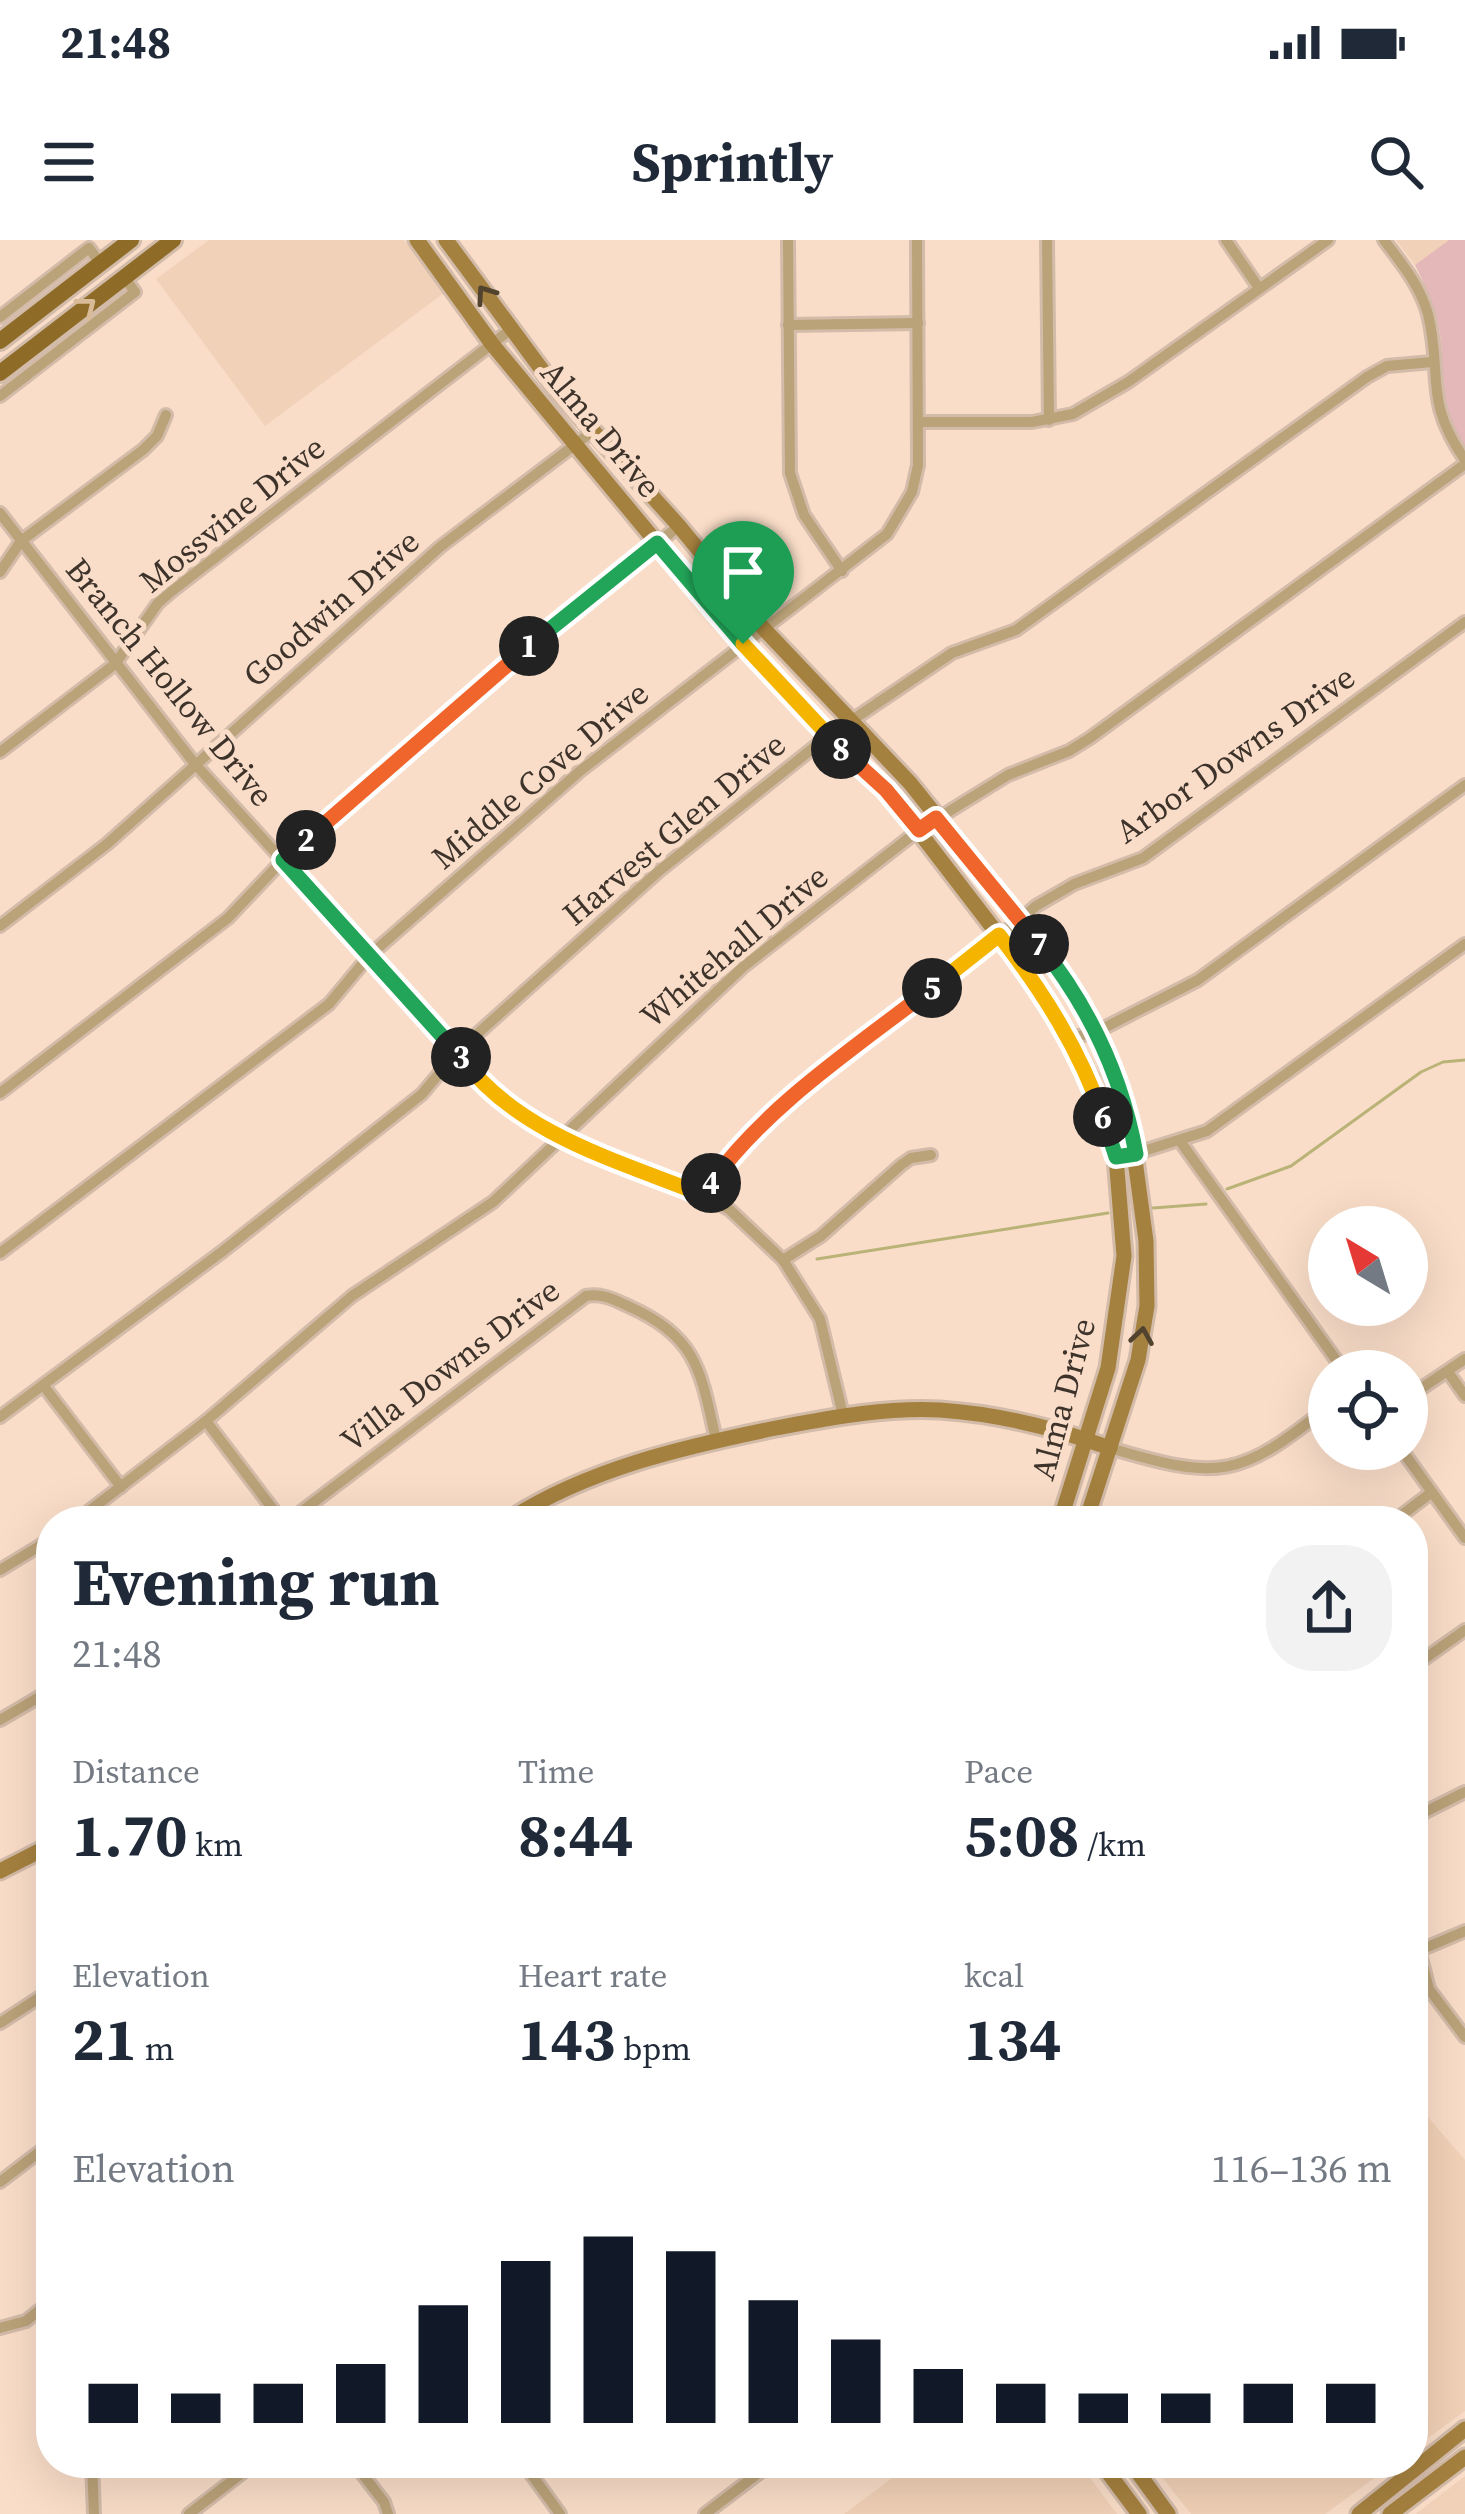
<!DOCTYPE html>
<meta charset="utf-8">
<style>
body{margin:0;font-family:"Source Serif 4",serif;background:#f2f2f3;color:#1f2937;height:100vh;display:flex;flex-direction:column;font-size:45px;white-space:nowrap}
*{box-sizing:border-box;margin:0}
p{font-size:39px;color:#747a83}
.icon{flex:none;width:66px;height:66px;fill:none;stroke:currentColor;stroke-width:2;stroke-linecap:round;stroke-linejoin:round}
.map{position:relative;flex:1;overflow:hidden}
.details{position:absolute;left:36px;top:1266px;width:1392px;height:972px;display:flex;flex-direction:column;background:#fff;border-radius:48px;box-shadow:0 12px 48px #0002}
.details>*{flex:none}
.needle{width:78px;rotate:322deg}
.fabs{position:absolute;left:1308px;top:966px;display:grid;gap:24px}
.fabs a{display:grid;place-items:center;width:120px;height:120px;border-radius:50%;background:#fff;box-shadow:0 12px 48px #0002;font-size:60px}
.pin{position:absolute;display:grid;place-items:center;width:102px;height:102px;color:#fff;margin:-123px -51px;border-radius:50% 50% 50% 0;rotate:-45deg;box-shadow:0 0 12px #0007}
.pin .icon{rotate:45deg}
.km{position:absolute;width:60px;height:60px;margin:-30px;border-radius:50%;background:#222;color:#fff;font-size:33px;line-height:60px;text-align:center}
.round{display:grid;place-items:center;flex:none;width:126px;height:126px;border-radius:48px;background:#f2f2f3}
.headline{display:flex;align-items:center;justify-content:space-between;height:204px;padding:0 36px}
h1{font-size:66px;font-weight:700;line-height:90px}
.figures{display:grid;grid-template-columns:repeat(3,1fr);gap:18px;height:204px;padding:12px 36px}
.figures div{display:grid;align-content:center}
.figures b{font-size:60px;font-weight:700}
.figures small{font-size:33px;font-weight:400}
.figures p{font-size:33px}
.chart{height:336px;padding:24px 36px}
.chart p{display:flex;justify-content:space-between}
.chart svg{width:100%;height:216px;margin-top:12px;stroke:#111827;stroke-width:6}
.status{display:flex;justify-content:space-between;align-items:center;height:84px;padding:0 60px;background:#fff;direction:ltr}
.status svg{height:33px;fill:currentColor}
header{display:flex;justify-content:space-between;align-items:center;height:156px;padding:0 36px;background:#fff;font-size:54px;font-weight:700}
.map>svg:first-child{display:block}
.built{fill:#f1d1b7}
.green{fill:#e4b7b8}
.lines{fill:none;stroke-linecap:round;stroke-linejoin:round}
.stream{stroke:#bab377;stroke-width:3}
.street-casing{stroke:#d3bba9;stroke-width:16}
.secondary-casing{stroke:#d3bba9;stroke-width:21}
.primary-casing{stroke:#d3bba9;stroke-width:22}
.street{stroke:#baa279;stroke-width:10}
.secondary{stroke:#a5813f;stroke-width:15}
.primary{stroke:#8e6c28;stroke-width:16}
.oneway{stroke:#52432f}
.oneway2{stroke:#d9bb98}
.split-1-casing{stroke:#fff;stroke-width:24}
.split-2-casing{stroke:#fff;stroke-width:24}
.split-3-casing{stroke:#fff;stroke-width:24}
.split-4-casing{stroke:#fff;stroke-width:24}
.split-5-casing{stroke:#fff;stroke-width:24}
.split-6-casing{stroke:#fff;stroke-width:24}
.split-7-casing{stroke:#fff;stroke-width:24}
.split-8-casing{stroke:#fff;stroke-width:24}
.split-9-casing{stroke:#fff;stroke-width:24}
.split-1{stroke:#22a559;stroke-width:15}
.split-2{stroke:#f0652b;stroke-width:15}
.split-3{stroke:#22a559;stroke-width:15}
.split-4{stroke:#f5b400;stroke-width:15}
.split-5{stroke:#f0652b;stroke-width:15}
.split-6{stroke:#f5b400;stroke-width:15}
.split-7{stroke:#22a559;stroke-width:15}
.split-8{stroke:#f0652b;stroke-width:15}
.split-9{stroke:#f5b400;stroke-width:15}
.labels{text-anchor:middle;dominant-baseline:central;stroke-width:10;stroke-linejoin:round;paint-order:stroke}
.street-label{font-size:33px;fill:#3d332b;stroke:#f9ddc8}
</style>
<div class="status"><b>21:48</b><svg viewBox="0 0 49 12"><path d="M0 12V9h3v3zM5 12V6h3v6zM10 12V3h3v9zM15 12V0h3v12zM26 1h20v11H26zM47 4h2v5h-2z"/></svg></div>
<header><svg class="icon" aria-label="menu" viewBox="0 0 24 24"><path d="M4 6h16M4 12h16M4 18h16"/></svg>Sprintly<svg class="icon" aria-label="search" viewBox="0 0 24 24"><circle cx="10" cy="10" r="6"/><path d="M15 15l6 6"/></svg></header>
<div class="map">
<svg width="1465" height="2274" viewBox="0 0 1465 2274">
<rect width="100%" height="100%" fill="#f9ddc8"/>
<g class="built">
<path d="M209 0H404L444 53 265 186 156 39Z"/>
<path d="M1396 0H1449L1415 25Z"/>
<path d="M1413 1860 1465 1920V2171L1413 2209Z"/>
<path d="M912 2223H1079L1117 2274H844Z"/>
<path d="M1151 2223H1395L1325 2274H1191Z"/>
<path d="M1465 2236V2274H1416Z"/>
</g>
<path class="green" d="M1449 0H1465V207C1434 163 1447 135 1439 88 1435 65 1425 45 1415 25Z"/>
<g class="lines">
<g class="stream">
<path d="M1227 949 1291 926 1421 832 1443 822 1465 820"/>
<path d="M1153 968 1206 964"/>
<path d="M817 1019 1108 973"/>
</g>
<defs>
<g id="street">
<path d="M788 0 790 233 804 275 842 331"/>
<path d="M1047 0 1049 180"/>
<path d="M1226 0 1259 48"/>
<path d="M1384 0C1401 23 1420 45 1428 74 1443 136 1423 159 1465 220"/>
<path d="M0 77 89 8 100 23"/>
<path d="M788 85 918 83"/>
<path d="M0 156 135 52 124 37"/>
<path d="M919 182H1032L1073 174 1128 142 1328 0"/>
<path d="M0 273 195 524 483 841 558 897 703 955 730 970 783 1020 820 1079 843 1175"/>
<path d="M0 332 21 301 143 210 157 196 166 175"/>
<path d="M0 512 115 424 158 363 172 351 510 90"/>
<path d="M0 686 107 604 440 307 593 191"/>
<path d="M1070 798 1096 792 1198 740 1465 545"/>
<path d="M0 853 228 678 283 620 465 459 679 286"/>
<path d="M1180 901 1344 1131"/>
<path d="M1131 915 1207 891 1465 704"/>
<path d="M703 955C788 835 927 762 1036 666L1074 644 1143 618 1465 382"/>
<path d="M0 1013 329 764 369 716 580 531 887 294 912 252 918 225 917 0"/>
<path d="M783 1020 821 996 901 925 911 918 931 915"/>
<path d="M1448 1132 1465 1156"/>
<path d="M43 1145 121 1247"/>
<path d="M1407 1158 1465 1119"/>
<path d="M0 1177 223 1011 422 854 457 812 659 631 827 497 952 413 1016 390 1367 137 1387 126 1432 122"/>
<path d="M206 1181 282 1281"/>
<path d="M1110 1208C1220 1241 1240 1238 1329 1166"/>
<path d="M1401 1209 1465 1298"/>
<path d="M76 1281 206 1181 352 1056 493 962 743 727 919 590 1008 535 1069 511 1090 498 1465 224"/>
<path d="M289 1281 586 1056C603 1053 615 1060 630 1067 698 1097 701 1133 716 1200"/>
<path d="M1394 1281 1432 1252"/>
<path d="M0 1330 51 1299"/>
<path d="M1413 1427 1465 1390"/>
<path d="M0 1480 51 1450"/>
<path d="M1413 1578 1465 1552"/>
<path d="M1419 1710 1429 1749 1465 1797"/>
<path d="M1418 1711 1465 1691"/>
<path d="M0 1783 51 1750"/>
<path d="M0 1942 51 1903"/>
<path d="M0 2088 26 2081 51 2061"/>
<path d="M92 2223 94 2274"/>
<path d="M354 2223 384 2262 388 2274"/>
<path d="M539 2223 529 2231 560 2274"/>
<path d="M189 2274 255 2223"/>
<path d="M705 2274 772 2223"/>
</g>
<g id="secondary">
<path d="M417 0 492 104 657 303 827 497 887 550 1039 748 1070 798 1090 838 1116 917 1124 1016 1108 1128 1060 1281"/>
<path d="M446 0 559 153 679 286 764 389 910 543 1057 727 1096 792 1130 883 1146 1001 1147 1066 1138 1120 1086 1281"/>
<path d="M507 1281C587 1229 683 1207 776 1188 830 1178 885 1167 940 1170 999 1174 1055 1188 1110 1208"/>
<path d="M0 1631 51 1605"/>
<path d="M1101 2223 1139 2274"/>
<path d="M1131 2223 1168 2274"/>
<path d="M1359 2274 1465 2189"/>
<path d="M1390 2274 1465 2217"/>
</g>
<g id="primary">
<path d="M0 101 131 0"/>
<path d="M0 133 173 0"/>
</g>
</defs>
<use href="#street" class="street-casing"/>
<use href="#secondary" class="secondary-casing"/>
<use href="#primary" class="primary-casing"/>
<use href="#street" class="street"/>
<use href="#secondary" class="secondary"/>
<use href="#primary" class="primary"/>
</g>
<defs><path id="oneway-chevron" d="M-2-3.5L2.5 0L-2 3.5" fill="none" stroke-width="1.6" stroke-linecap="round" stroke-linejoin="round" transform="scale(3)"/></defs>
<g class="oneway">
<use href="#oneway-chevron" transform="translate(485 54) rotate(-125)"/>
<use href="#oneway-chevron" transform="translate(1142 1096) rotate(-81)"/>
</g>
<use class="oneway2" href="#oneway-chevron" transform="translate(87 66) rotate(-38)"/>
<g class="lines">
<defs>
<path id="split-1" d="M529 406 657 303 743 404"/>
<path id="split-2" d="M306 600 529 406"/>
<path id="split-3" d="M306 600 283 620 461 817"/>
<path id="split-4" d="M461 817C517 894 619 921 703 955L711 943"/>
<path id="split-5" d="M711 943C767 865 856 807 932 748"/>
<path id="split-6" d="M932 748 999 695C1043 752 1079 808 1103 877"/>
<path id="split-7" d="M1039 704C1088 765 1122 836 1136 914L1116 917 1103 877"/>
<path id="split-8" d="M841 509 886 550 919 590 936 578 1039 704"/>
<path id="split-9" d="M743 404 841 509"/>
</defs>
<use href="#split-1" class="split-1-casing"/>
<use href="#split-2" class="split-2-casing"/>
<use href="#split-3" class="split-3-casing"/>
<use href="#split-4" class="split-4-casing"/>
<use href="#split-5" class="split-5-casing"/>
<use href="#split-6" class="split-6-casing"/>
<use href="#split-7" class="split-7-casing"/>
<use href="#split-8" class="split-8-casing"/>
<use href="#split-9" class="split-9-casing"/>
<use href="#split-1" class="split-1"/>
<use href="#split-2" class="split-2"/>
<use href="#split-3" class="split-3"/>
<use href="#split-4" class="split-4"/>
<use href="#split-5" class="split-5"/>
<use href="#split-6" class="split-6"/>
<use href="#split-7" class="split-7"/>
<use href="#split-8" class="split-8"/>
<use href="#split-9" class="split-9"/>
</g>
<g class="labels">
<g class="street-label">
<text transform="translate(601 189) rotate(50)">Alma Drive</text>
<text transform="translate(232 274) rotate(-39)">Mossvine Drive</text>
<text transform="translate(331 368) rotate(-41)">Goodwin Drive</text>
<text transform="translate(170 442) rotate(51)">Branch Hollow Drive</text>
<text transform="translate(1235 514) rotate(-35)">Arbor Downs Drive</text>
<text transform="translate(540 535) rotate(-40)">Middle Cove Drive</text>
<text transform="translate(674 589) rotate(-40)">Harvest Glen Drive</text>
<text transform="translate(734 706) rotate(-40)">Whitehall Drive</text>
<text transform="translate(450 1125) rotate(-37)">Villa Downs Drive</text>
<text transform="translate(1063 1159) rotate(-75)">Alma Drive</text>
</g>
</g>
</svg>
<div class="fabs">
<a><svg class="needle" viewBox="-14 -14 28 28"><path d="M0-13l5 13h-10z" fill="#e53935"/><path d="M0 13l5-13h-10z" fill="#747a83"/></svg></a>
<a><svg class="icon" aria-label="locate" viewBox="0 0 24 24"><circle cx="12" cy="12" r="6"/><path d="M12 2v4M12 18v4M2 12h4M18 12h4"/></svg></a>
</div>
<div class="pin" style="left:743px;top:404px;background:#1e9e55"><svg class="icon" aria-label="arrive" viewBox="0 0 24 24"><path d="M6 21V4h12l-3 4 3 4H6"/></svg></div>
<b class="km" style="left:529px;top:406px">1</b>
<b class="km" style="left:306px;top:600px">2</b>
<b class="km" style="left:461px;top:817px">3</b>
<b class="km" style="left:711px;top:943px">4</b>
<b class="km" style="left:932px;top:748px">5</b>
<b class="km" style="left:1103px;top:877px">6</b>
<b class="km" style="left:1039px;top:704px">7</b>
<b class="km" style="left:841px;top:509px">8</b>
<section class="details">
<div class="headline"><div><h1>Evening run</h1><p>21:48</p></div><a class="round"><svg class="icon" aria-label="share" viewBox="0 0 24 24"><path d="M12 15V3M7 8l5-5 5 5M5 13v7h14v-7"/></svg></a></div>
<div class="figures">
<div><p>Distance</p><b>1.70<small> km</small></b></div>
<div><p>Time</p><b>8:44</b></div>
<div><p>Pace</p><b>5:08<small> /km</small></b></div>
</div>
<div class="figures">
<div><p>Elevation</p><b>21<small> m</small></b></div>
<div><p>Heart rate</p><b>143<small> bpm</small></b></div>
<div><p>kcal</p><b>134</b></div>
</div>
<div class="chart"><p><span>Elevation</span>116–136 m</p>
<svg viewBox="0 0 160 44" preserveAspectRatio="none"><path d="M5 44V36M15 44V38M25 44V36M35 44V32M45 44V20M55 44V11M65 44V6M75 44V9M85 44V19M95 44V27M105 44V33M115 44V36M125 44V38M135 44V38M145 44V36M155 44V36"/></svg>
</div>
</section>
</div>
